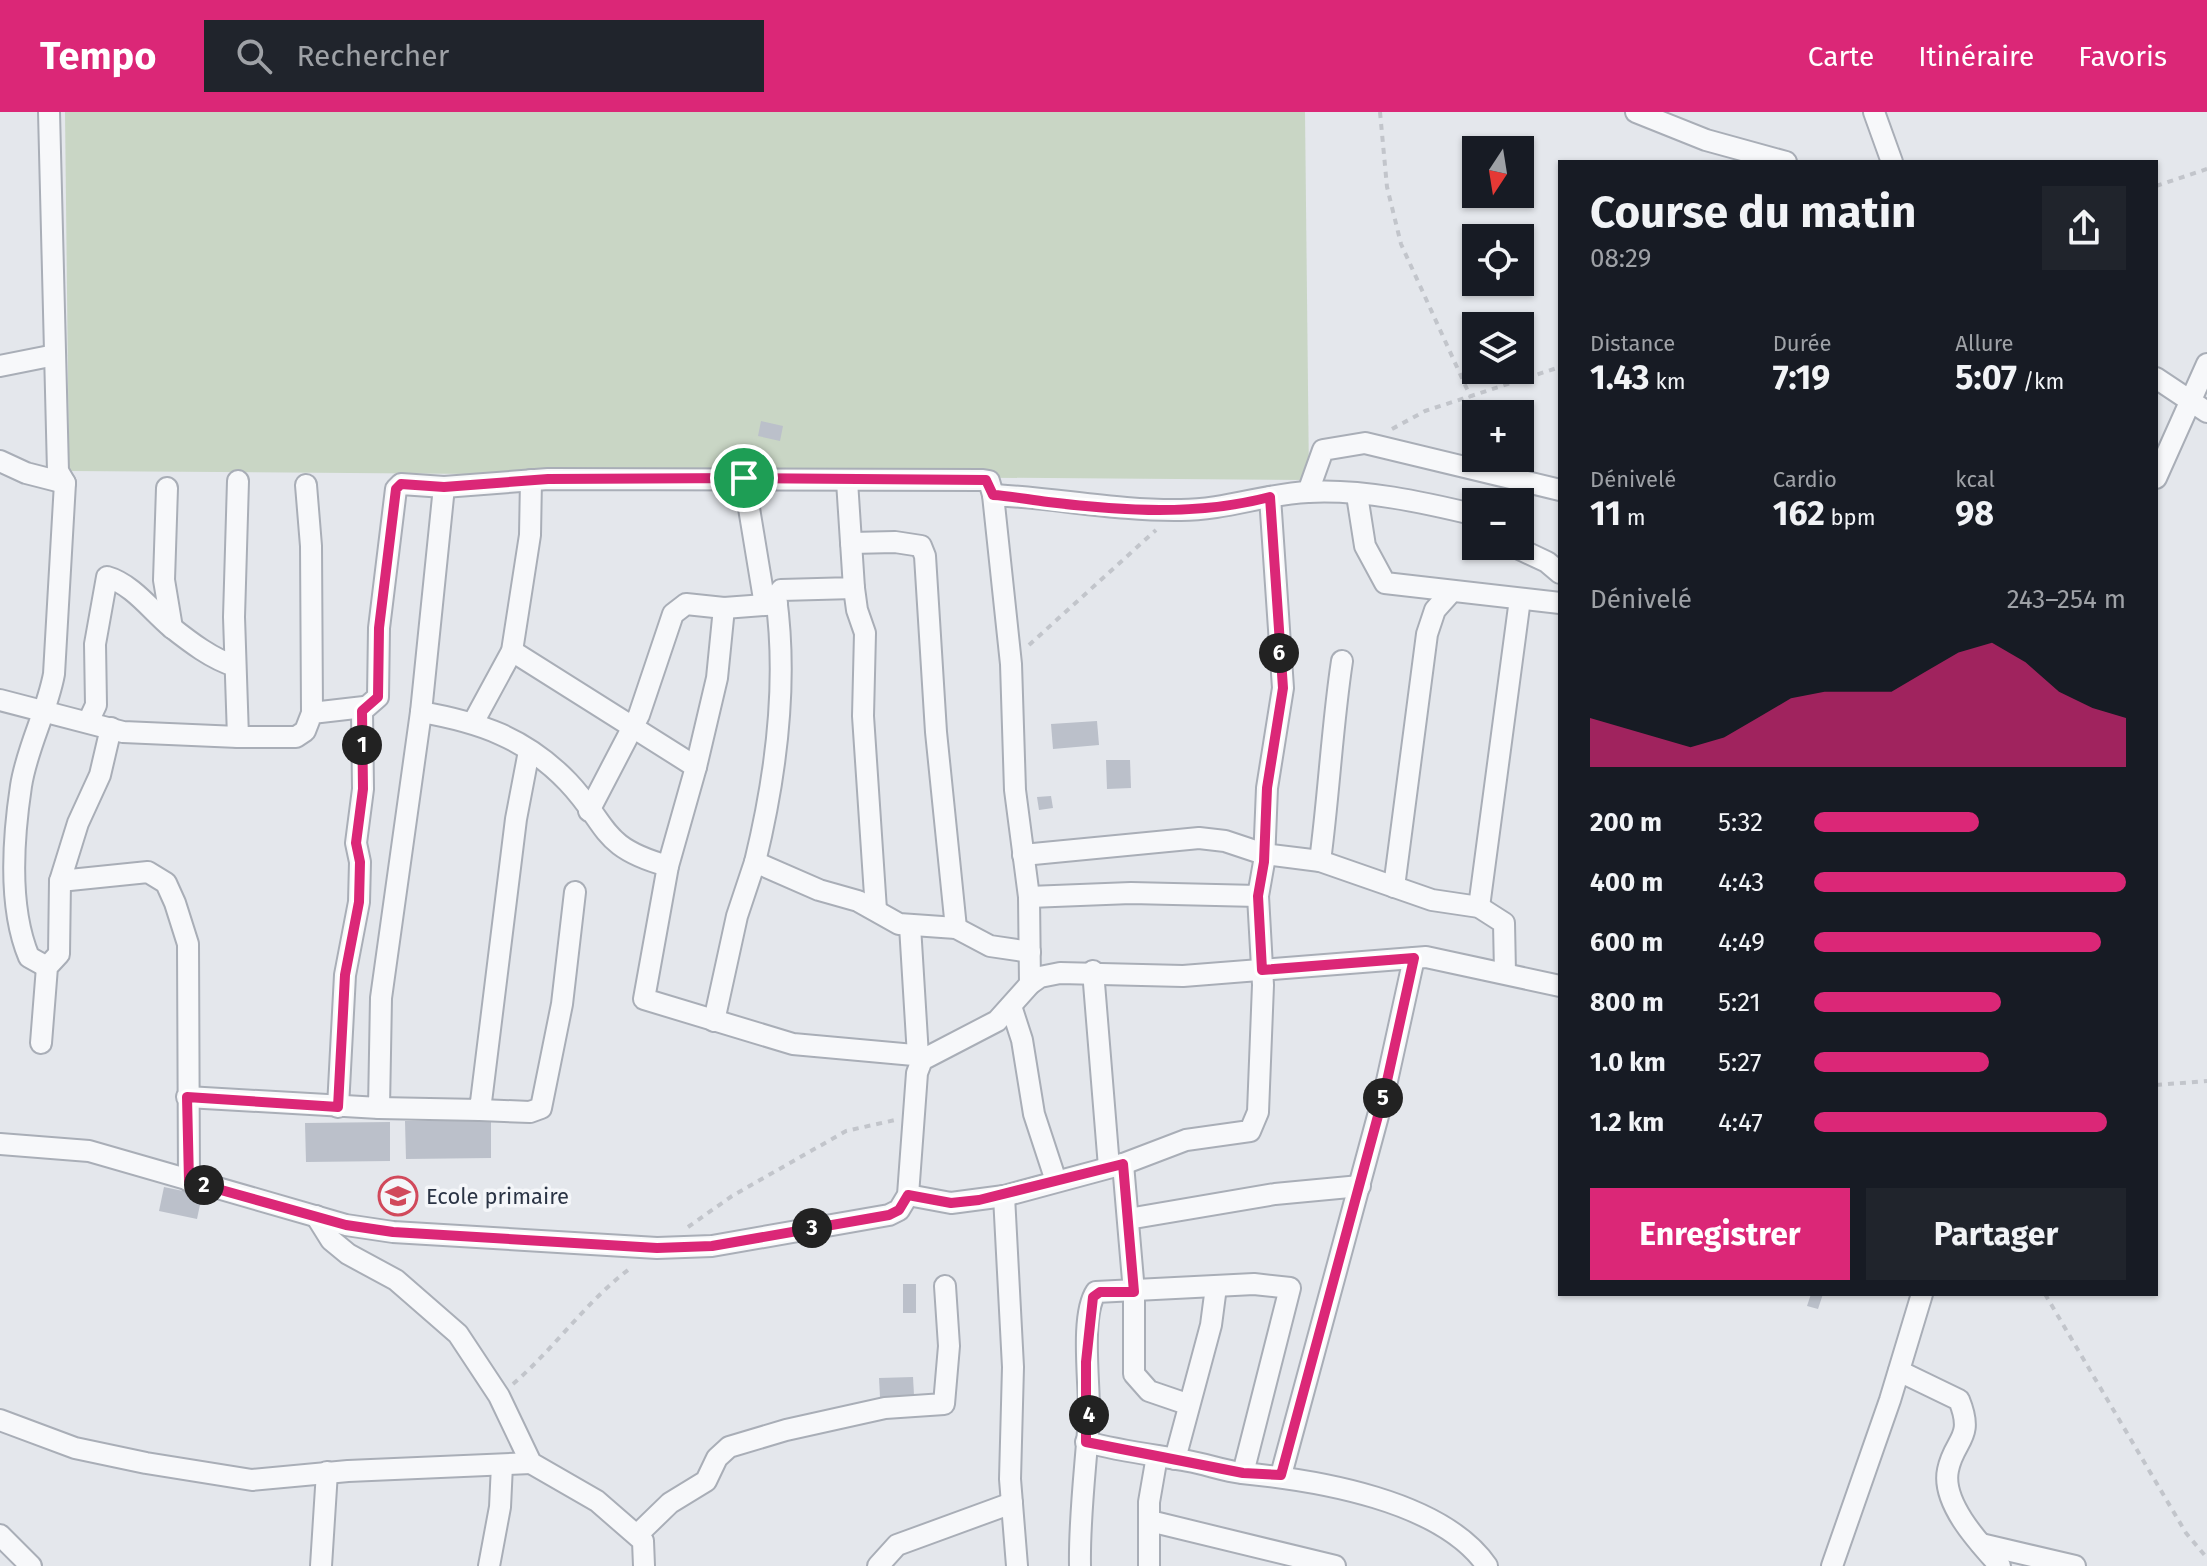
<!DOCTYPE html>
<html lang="fr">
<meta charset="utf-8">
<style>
body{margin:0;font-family:"Fira Sans",sans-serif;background:#20242c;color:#f1f3f6;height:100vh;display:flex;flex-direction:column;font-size:30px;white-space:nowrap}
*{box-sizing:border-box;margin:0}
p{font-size:26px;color:#9ea1a6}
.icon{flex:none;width:44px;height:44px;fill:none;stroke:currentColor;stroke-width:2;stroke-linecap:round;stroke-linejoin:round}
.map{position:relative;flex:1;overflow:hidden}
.drawer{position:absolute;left:1558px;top:48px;width:600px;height:1136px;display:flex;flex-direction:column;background:#171b24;border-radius:0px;box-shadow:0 2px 6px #0004}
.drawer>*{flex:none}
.needle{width:52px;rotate:192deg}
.controls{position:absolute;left:1462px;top:24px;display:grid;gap:16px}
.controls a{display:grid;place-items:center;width:72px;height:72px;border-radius:0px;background:#171b24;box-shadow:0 2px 6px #0004;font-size:40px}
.pin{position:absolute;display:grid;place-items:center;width:68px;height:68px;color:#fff;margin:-34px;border:4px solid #fff;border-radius:50%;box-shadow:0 2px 8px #0007}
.km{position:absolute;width:40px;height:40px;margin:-20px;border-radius:50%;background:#222;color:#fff;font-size:22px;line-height:40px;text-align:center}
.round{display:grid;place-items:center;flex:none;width:84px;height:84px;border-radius:0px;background:#20242c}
.summary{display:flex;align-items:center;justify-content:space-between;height:136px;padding:0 32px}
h1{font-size:44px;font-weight:700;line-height:60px}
.stats{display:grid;grid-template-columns:repeat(3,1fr);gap:12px;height:136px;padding:8px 32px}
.stats div{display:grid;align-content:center}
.stats b{font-size:34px;font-weight:700}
.stats small{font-size:22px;font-weight:400}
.stats p{font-size:22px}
.chart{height:224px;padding:16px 32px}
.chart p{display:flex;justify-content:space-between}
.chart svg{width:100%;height:144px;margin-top:8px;fill:#db2777;opacity:.7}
.primary-button{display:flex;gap:16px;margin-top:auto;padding:16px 32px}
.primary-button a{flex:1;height:92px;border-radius:0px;background:#db2777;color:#fff;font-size:32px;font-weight:700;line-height:92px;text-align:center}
.primary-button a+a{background:#20242c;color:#f1f3f6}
ul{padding:0 32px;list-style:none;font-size:26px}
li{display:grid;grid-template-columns:128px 96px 1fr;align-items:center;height:60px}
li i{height:20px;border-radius:10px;background:#db2777}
header{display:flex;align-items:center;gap:48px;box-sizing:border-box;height:112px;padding:0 40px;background:#db2777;color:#fff}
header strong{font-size:38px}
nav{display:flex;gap:44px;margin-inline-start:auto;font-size:28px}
.search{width:560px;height:72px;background:#20242c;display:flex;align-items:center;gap:20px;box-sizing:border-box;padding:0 28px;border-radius:0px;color:#9ea1a6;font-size:30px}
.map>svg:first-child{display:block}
.green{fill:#c9d6c5}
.building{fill:#bbc0ca}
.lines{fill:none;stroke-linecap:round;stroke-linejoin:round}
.minor-casing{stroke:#a9aeb7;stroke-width:24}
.path{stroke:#c2c5cb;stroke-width:4;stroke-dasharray:6 6;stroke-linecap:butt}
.minor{stroke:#f7f8fa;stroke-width:20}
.route-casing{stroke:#fff;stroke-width:16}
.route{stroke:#db2777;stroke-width:10}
.labels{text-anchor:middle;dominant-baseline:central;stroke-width:7;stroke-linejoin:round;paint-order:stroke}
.poi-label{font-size:22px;fill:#2b3445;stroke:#f4f6f9;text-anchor:start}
</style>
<header>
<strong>Tempo</strong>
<div class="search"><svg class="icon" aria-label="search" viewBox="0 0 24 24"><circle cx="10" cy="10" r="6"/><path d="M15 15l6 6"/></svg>Rechercher</div>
<nav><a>Carte</a><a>Itinéraire</a><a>Favoris</a></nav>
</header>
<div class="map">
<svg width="2207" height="1454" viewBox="0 0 2207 1454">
<rect width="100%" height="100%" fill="#e4e7ec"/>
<path class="green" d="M65 0H1305L1309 368 69 359Z"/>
<g class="building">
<path d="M761 309 783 314 780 329 758 324Z"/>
<path d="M1097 609 1099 633 1053 637 1051 612Z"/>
<path d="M1106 648H1130L1131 676 1107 677Z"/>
<path d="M1051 684 1053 696 1039 698 1037 685Z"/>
<path d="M491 1008V1046L406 1047 405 1009Z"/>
<path d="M390 1010V1049L306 1050 305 1011Z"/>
<path d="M164 1075 202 1083 197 1107 159 1099Z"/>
<rect x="903" y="1172" width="13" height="29"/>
<path d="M1811 1182H1823L1818 1197 1807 1194Z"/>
<path d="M913 1265 914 1283 880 1285 879 1266Z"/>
</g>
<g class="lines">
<defs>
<g id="minor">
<path d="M1636 0 1706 28 1786 50"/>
<path d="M1874 0 1892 50"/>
<path d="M0 254 55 243"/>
<path d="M2156 266 2207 300"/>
<path d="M0 349 26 361 65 371"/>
<path d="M744 366 765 493"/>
<path d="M2156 366 2207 252"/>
<path d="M238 369 234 505 238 625"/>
<path d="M847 369 854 476 781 478 776 485C788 572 776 664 755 750L819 778 858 789 899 812 956 816 990 834 1030 840"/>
<path d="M306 373 311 434 312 601"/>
<path d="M167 376 164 468 172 516"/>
<path d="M1308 380 1323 338 1365 331 1560 378"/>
<path d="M1357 383 1365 434 1385 471 1560 491"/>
<path d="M851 431 895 430 921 434 925 444 936 620 956 816"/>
<path d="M1513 434 1547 450 1560 461"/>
<path d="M854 476 857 498 865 521 863 604 876 798"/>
<path d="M512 539 696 655 668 754 644 887 793 932 925 944"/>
<path d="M0 588 123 620 238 625H296L305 619 312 601 364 595"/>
<path d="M421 600C479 610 526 626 568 670 609 713 599 735 668 754"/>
<path d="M474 609 512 539 530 423 531 368"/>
<path d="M88 610 96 593 95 532 107 465C132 472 151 498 171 515 190 530 212 547 235 554"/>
<path d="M111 616 100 663 78 711 60 769 148 760 166 771 175 791 188 832 189 1069"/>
<path d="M696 655 717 566 724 496"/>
<path d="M589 699 639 603 673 502 686 492 724 496 777 492"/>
<path d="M1023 743 1199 726 1225 729 1264 742 1320 749 1432 788 1479 795 1504 811 1505 861"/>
<path d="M1320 749C1329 682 1332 615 1342 549"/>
<path d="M1394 775 1427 522 1435 498 1452 479"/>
<path d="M1029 785 1131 781 1258 784 1264 750 1267 676 1283 576 1270 385"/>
<path d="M1479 795 1520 487"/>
<path d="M910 814 918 944"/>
<path d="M47 855 29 845C8 795 13 727 21 674 27 635 47 600 54 562L65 371 58 359 49 0"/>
<path d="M1093 859 1109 1055"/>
<path d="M1030 872 1029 785 1015 678 1011 552 993 383C1056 386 1118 399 1181 398 1225 398 1265 382 1308 380 1363 377 1422 390 1476 403"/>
<path d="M1011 894 1022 928 1034 1002 1056 1069"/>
<path d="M714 909 737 804 755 750"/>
<path d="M41 931 47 855 59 842 60 769"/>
<path d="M187 985 379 996 381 886 421 600 444 375"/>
<path d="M338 995 345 863 359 790 360 750 356 731 363 677 362 599 378 585 379 516 396 377 401 372 444 375 548 367 983 368 989 369 993 383"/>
<path d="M379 996 480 998 516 707 529 639"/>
<path d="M480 998 530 1000 541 996 562 892 575 780"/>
<path d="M0 1032 89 1039 346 1113 393 1120 657 1136 712 1134 889 1103 899 1098 908 1083 917 961 922 948 997 909 1030 872 1040 865 1060 861 1183 864 1426 845 1560 874"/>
<path d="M1123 1052 1134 1180V1262L1149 1279 1187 1292"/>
<path d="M908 1083 951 1091 1004 1084 1123 1052 1186 1028 1250 1019 1258 1000 1263 873 1258 784"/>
<path d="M1004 1084 1013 1255 1010 1367 1017 1454"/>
<path d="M316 1104 331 1128 348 1142 396 1168 458 1222 499 1284 531 1351 597 1389 643 1429 644 1454"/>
<path d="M1128 1107 1275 1082 1360 1074"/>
<path d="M1899 1259 1959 1288C1975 1327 1954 1327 1948 1358 1941 1391 1980 1432 2000 1454"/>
<path d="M0 1308 75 1336 146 1351 252 1368 348 1359 531 1351"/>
<path d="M1086 1330C1120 1339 1154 1343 1188 1349 1206 1352 1224 1359 1242 1361 1315 1368 1442 1388 1487 1454"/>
<path d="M1175 1347 1211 1213 1216 1175"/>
<path d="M1281 1363 1385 978 1414 846"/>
<path d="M1150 1409 1335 1454"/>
<path d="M0 1423 31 1454"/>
<path d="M637 1423 670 1391 706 1369 717 1346 729 1335 786 1318 885 1296 944 1292 949 1234 945 1174"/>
<path d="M1981 1432 2075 1454"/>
<path d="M321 1454 327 1360"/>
<path d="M489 1454 500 1395 502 1353"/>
<path d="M878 1454 897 1433 1012 1391"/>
<path d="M1080 1454C1079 1404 1086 1354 1089 1304 1090 1274 1080 1204 1096 1180L1254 1172 1290 1176 1243 1361"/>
<path d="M1149 1454V1390L1157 1344"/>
<path d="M1832 1454 1890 1288 1922 1182"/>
</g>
</defs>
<use href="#minor" class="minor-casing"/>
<g class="path">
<path d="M1380 0 1387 75 1401 132 1471 286"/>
<path d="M2156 74 2207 57"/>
<path d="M1392 317 1425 299 1560 255"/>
<path d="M1029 533 1156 418"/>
<path d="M2156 973 2207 969"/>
<path d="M688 1115 732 1084 846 1019 895 1008"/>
<path d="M2045 1182 2186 1421 2207 1446"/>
<path d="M513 1272C555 1236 587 1188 632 1155"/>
</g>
<use href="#minor" class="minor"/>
</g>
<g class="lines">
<defs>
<path id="route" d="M744 366 986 368 993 383C1012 384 1030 388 1048 390 1122 399 1197 404 1270 385L1283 576 1267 676 1264 750 1258 784 1262 858 1414 846 1385 978 1281 1363 1243 1361 1086 1330V1250L1093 1185 1100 1180H1134L1123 1052 979 1088 951 1091 908 1083 899 1098 889 1103 712 1134 657 1136 393 1120 346 1113 189 1069 187 985 338 995 345 863 359 790 360 750 356 731 363 677 362 599 378 585 379 516 396 377 401 372 444 375 548 367Z"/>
</defs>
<use href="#route" class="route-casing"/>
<use href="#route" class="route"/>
</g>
<defs>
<symbol id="school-ring" viewBox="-11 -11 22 22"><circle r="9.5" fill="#f4f6f9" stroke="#d1495b" stroke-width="1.5"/><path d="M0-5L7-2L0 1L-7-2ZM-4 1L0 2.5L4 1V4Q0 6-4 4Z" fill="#d1495b"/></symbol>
</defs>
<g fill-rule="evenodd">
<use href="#school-ring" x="376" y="1062" width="44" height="44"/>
</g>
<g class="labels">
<g class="poi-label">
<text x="426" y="1084">Ecole primaire</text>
</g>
</g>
</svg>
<div class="controls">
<a><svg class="needle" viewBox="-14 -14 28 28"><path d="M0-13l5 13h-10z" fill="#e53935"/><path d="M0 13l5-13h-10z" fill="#9ea1a6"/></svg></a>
<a><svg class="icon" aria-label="locate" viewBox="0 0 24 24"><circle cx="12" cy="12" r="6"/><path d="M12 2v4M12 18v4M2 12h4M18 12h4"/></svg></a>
<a><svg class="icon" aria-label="layers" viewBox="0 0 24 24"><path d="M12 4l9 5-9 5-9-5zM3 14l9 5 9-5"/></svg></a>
<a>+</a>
<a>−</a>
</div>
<div class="pin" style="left:744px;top:366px;background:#1e9e55"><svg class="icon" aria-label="arrive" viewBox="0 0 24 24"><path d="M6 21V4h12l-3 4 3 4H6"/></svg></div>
<b class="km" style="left:362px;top:633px">1</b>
<b class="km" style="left:204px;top:1073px">2</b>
<b class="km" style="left:812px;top:1116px">3</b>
<b class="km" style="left:1089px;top:1303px">4</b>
<b class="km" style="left:1383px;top:986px">5</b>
<b class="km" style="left:1279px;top:541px">6</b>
<section class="drawer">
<div class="summary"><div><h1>Course du matin</h1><p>08:29</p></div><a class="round"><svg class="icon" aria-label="share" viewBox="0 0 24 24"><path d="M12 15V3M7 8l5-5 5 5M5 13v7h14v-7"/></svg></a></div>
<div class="stats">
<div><p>Distance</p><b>1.43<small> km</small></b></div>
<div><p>Durée</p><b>7:19</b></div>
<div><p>Allure</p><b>5:07<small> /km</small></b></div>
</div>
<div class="stats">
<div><p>Dénivelé</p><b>11<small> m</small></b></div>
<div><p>Cardio</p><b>162<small> bpm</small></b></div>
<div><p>kcal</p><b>98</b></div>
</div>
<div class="chart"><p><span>Dénivelé</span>243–254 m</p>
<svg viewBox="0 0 160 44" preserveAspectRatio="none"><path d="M0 44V29L10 32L20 35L30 38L40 35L50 29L60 23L70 21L80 21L90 21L100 15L110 9L120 6L130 12L140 21L150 26L160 29V44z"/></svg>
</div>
<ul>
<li><b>200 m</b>5:32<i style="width:53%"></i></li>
<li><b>400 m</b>4:43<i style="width:100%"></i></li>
<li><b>600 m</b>4:49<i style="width:92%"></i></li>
<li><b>800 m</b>5:21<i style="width:60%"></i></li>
<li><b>1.0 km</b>5:27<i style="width:56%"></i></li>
<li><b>1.2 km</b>4:47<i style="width:94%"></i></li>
</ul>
<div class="primary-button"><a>Enregistrer</a><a>Partager</a></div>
</section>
</div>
